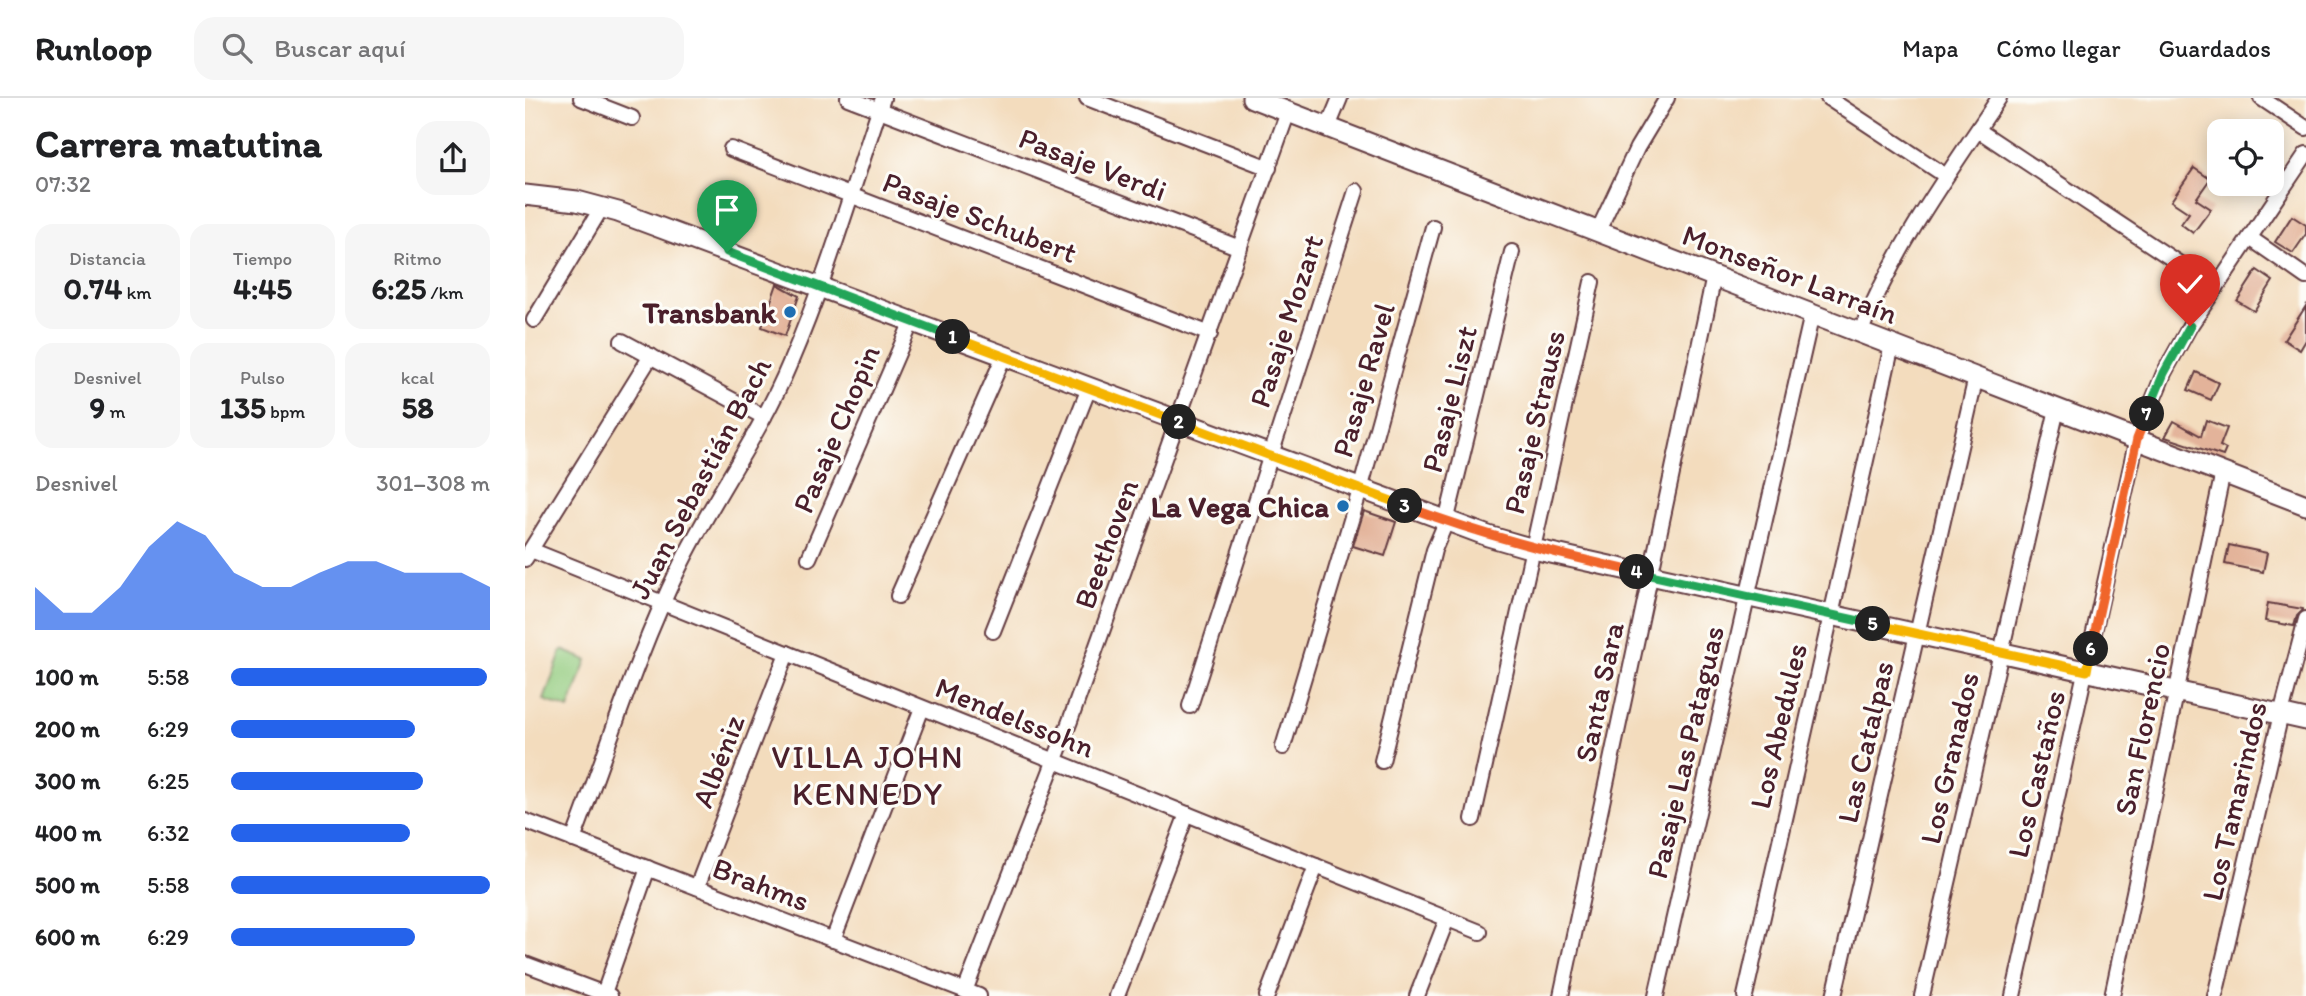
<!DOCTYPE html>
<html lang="es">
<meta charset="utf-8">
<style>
body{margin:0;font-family:Itim,sans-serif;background:#f6f6f6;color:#202124;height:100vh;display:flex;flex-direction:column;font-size:26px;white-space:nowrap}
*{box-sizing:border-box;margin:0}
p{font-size:23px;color:#757577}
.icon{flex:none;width:38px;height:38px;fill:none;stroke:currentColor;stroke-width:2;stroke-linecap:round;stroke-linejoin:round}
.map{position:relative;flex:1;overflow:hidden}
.details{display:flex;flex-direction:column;background:#fff;width:525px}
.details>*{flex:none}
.controls{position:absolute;left:1682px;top:21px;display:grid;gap:14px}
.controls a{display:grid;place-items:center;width:77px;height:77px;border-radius:14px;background:#fff;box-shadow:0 4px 18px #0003;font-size:35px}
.pin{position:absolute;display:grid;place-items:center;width:60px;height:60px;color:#fff;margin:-72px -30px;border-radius:50% 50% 50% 0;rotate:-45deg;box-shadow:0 0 7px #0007}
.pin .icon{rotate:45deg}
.km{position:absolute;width:35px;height:35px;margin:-18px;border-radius:50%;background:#222;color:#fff;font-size:19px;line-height:35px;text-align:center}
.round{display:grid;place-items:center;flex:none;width:74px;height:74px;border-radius:21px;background:#f6f6f6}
.headline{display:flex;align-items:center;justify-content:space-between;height:119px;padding:0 35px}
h1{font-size:38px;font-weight:800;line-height:52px}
.figures{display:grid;grid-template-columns:repeat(3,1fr);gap:10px;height:119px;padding:7px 35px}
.figures div{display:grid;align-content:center;border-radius:18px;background:#f6f6f6;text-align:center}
.figures b{font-size:30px;font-weight:800}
.figures small{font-size:19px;font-weight:400}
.figures p{font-size:19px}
.chart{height:196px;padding:14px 35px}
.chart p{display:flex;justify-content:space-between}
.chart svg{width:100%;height:126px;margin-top:7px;fill:#2563eb;opacity:.7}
ul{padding:0 35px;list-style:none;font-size:23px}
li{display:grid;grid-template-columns:112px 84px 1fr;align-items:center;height:52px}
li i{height:18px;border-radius:9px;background:#2563eb}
header{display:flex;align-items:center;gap:42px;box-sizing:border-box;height:98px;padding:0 35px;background:#fff;border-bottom:2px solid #e0e0e0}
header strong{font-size:33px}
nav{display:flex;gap:38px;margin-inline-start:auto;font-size:24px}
.search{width:490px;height:63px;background:#f6f6f6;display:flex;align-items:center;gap:18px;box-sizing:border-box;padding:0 24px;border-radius:21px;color:#757577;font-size:26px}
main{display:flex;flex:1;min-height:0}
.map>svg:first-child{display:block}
.green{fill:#92cb7e;stroke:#6e7554;stroke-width:2}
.building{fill:#e3b39a}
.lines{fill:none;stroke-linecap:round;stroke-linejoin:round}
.street-casing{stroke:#633b41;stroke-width:18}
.secondary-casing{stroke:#633b41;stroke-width:23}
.street{stroke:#fff;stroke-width:14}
.secondary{stroke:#fff;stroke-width:19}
.split-1-casing{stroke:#fff;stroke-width:14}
.split-2-casing{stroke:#fff;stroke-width:14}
.split-3-casing{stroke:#fff;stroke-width:14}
.split-4-casing{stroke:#fff;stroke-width:14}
.split-5-casing{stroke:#fff;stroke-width:14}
.split-6-casing{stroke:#fff;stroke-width:14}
.split-7-casing{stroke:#fff;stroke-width:14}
.split-8-casing{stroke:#fff;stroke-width:14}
.split-1{stroke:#22a559;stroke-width:9}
.split-2{stroke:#f5b400;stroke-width:9}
.split-3{stroke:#f5b400;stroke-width:9}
.split-4{stroke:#f0652b;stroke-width:9}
.split-5{stroke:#22a559;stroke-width:9}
.split-6{stroke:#f5b400;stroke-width:9}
.split-7{stroke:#f0652b;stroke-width:9}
.split-8{stroke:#22a559;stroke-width:9}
.poi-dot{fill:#1f6fb2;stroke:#fdfcf7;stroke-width:2.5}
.labels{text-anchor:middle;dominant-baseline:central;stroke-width:6;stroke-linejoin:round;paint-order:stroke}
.street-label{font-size:30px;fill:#4a1f2b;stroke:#fdfcf7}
.poi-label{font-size:30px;font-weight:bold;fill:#4a1f2b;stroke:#fdfcf7;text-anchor:end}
.neighbourhood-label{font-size:32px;letter-spacing:2px;fill:#4a1f2b;stroke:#fdfcf7}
</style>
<header>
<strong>Runloop</strong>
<div class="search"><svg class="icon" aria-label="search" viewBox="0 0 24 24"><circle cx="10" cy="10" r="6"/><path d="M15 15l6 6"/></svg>Buscar aquí</div>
<nav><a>Mapa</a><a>Cómo llegar</a><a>Guardados</a></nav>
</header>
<main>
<section class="details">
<div class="headline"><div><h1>Carrera matutina</h1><p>07:32</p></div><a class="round"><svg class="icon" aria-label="share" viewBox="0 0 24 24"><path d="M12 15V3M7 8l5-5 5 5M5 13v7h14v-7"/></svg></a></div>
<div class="figures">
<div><p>Distancia</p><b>0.74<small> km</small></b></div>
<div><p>Tiempo</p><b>4:45</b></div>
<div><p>Ritmo</p><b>6:25<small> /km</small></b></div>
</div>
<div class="figures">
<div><p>Desnivel</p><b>9<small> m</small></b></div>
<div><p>Pulso</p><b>135<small> bpm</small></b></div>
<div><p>kcal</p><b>58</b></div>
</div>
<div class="chart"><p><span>Desnivel</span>301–308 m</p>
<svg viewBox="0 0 160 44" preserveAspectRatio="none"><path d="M0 44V29L10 38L20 38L30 29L40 15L50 6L60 11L70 24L80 29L90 29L100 24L110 20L120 20L130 24L140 24L150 24L160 29V44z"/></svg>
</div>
<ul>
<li><b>100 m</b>5:58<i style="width:99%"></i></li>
<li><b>200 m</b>6:29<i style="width:71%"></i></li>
<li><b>300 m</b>6:25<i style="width:74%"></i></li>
<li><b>400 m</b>6:32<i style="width:69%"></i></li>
<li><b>500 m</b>5:58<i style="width:100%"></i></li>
<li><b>600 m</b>6:29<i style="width:71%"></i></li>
</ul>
</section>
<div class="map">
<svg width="1781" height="898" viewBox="0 0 1781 898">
<rect width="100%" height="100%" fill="#fdfcf7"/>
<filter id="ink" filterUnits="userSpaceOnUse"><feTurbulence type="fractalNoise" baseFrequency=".0143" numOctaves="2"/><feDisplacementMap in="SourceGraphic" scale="14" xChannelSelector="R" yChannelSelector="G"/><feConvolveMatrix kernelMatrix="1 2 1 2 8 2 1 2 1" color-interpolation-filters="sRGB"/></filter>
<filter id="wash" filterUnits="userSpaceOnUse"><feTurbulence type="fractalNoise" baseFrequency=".00686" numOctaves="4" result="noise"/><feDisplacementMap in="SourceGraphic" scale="28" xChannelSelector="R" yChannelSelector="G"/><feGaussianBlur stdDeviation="1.57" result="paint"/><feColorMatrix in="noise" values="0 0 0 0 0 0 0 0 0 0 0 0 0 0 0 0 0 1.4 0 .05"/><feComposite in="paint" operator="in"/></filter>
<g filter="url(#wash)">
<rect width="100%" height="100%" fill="#f3dcbd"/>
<path class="green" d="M37 552 62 562 44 611 19 602Z"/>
<g id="blocks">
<g class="building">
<path d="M1669 70 1685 81 1671 101 1686 111 1668 135 1656 126 1664 115 1646 103Z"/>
<path d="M1767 118 1781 127V136L1768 155 1750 144Z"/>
<path d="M1732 172 1748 183 1729 213 1712 203Z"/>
<path d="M252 186 274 198 260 238 237 229Z"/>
<path d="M1781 208V242L1775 252 1759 242Z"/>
<path d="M1671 274 1694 285 1686 302 1663 292Z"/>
<path d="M1681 322 1702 330 1695 348 1701 351 1698 358 1640 339 1649 323 1676 338Z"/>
<path d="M839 413 871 424 860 458 828 448Z"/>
<path d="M1704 447 1742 455 1738 474 1700 466Z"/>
<path d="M1743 505 1778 511V512L1772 518 1769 528 1740 523Z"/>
</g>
</g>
</g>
<g filter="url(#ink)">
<use href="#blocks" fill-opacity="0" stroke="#633b41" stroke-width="2"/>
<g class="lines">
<defs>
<g id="street">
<path d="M56 0 107 20"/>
<path d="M323 0 715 150"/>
<path d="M562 0 744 70"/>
<path d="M1303 0 1421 78"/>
<path d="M1736 0 1781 30"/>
<path d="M803 29 815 0"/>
<path d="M1453 32 1691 190"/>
<path d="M206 51 685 236"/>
<path d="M1073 133 1112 50 1142 0"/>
<path d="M1725 140 1781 179"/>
<path d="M9 222 77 109"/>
<path d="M1335 235C1370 149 1423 76 1474 0"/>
<path d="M97 243 239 319"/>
<path d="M6 452 955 834"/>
<path d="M284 460 387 223"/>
<path d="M0 461 126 258"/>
<path d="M373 498 479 258"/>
<path d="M468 533 564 290"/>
<path d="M665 608 831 93"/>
<path d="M758 649 835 392 908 129"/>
<path d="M857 663 909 452 921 424 987 154"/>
<path d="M948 721 1067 184"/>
<path d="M0 723 454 898"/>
<path d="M48 742C83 651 111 557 154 470 188 400 235 337 265 265 302 179 328 88 358 0"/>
<path d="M172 789 262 555"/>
<path d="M308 842 397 610"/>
<path d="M0 866 85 898"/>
<path d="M440 893 545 623 763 14"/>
<path d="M78 898 123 770"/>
<path d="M592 898 662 716"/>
<path d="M742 898 791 768"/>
<path d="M892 898 922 821"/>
<path d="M1036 898 1189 178"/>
<path d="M1131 898 1287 216"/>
<path d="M1220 898 1367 247"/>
<path d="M1309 898 1451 279"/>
<path d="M1397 898 1532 311"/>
<path d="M1488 898 1612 341 1639 275 1665 228 1781 56"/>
<path d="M1587 898 1698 374"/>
<path d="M1690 898 1756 616 1781 521"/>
</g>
<g id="secondary">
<path d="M727 0 1781 407"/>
<path d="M0 97 52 103 93 114 963 438 1008 451 1781 622"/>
</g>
</defs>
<use href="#street" class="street-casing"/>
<use href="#secondary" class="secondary-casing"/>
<use href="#street" class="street"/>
<use href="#secondary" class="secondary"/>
</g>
</g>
<g class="lines" filter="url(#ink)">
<defs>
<path id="split-1" d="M202 154 428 239"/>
<path id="split-2" d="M428 239 654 324"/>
<path id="split-3" d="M654 324 880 408"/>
<path id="split-4" d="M880 408C956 437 1033 456 1112 474"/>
<path id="split-5" d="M1112 474 1348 526"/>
<path id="split-6" d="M1348 526 1562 573 1566 551"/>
<path id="split-7" d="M1566 551 1612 341 1622 316"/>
<path id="split-8" d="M1622 316 1639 275 1665 228"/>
</defs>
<use href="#split-1" class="split-1-casing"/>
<use href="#split-2" class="split-2-casing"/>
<use href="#split-3" class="split-3-casing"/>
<use href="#split-4" class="split-4-casing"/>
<use href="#split-5" class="split-5-casing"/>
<use href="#split-6" class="split-6-casing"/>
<use href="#split-7" class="split-7-casing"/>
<use href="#split-8" class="split-8-casing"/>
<use href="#split-1" class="split-1"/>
<use href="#split-2" class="split-2"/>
<use href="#split-3" class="split-3"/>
<use href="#split-4" class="split-4"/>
<use href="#split-5" class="split-5"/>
<use href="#split-6" class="split-6"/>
<use href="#split-7" class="split-7"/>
<use href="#split-8" class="split-8"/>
</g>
<g class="poi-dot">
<circle cx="265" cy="214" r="7"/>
<circle cx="818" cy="408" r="7"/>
</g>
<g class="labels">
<g class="street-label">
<text transform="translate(568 66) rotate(21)">Pasaje Verdi</text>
<text transform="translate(455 119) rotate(21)">Pasaje Schubert</text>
<text transform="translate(1265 176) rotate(21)">Monseñor Larraín</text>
<text transform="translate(761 223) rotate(-72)">Pasaje Mozart</text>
<text transform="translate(838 282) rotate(-74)">Pasaje Ravel</text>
<text transform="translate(924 301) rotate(-76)">Pasaje Liszt</text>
<text transform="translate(1009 324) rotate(-77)">Pasaje Strauss</text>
<text transform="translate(311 331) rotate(-67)">Pasaje Chopin</text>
<text transform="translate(175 380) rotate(-62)">Juan Sebastián Bach</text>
<text transform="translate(581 446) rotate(-70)">Beethoven</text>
<text transform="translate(1074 594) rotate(-78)">Santa Sara</text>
<text transform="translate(490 619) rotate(22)">Mendelssohn</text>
<text transform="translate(1253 628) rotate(-77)">Los Abedules</text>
<text transform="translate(1617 631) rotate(-78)">San Florencio</text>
<text transform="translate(1340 644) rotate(-77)">Las Catalpas</text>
<text transform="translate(1160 654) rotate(-77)">Pasaje Las Pataguas</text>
<text transform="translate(1424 660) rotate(-77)">Los Granados</text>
<text transform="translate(193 663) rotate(-69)">Albéniz</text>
<text transform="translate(1511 676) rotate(-77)">Los Castaños</text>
<text transform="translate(1709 703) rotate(-77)">Los Tamarindos</text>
<text transform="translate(236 786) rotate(21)">Brahms</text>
</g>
<g class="poi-label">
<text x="251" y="214">Transbank</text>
<text x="804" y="408">La Vega Chica</text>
</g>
<g class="neighbourhood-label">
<text x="343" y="659">VILLA JOHN<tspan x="343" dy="37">KENNEDY</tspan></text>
</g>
</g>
</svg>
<div class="controls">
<a><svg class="icon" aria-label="locate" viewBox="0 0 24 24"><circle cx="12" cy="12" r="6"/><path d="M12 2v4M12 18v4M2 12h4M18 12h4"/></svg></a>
</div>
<div class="pin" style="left:202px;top:154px;background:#1e9e55"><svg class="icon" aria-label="arrive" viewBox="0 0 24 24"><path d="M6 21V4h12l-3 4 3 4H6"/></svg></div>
<div class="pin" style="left:1665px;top:228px;background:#d93025"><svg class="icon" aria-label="check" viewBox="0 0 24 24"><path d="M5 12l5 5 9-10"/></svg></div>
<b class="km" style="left:428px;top:239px">1</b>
<b class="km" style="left:654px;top:324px">2</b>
<b class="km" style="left:880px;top:408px">3</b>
<b class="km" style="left:1112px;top:474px">4</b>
<b class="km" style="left:1348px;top:526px">5</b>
<b class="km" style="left:1566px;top:551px">6</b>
<b class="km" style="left:1622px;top:316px">7</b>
</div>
</main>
